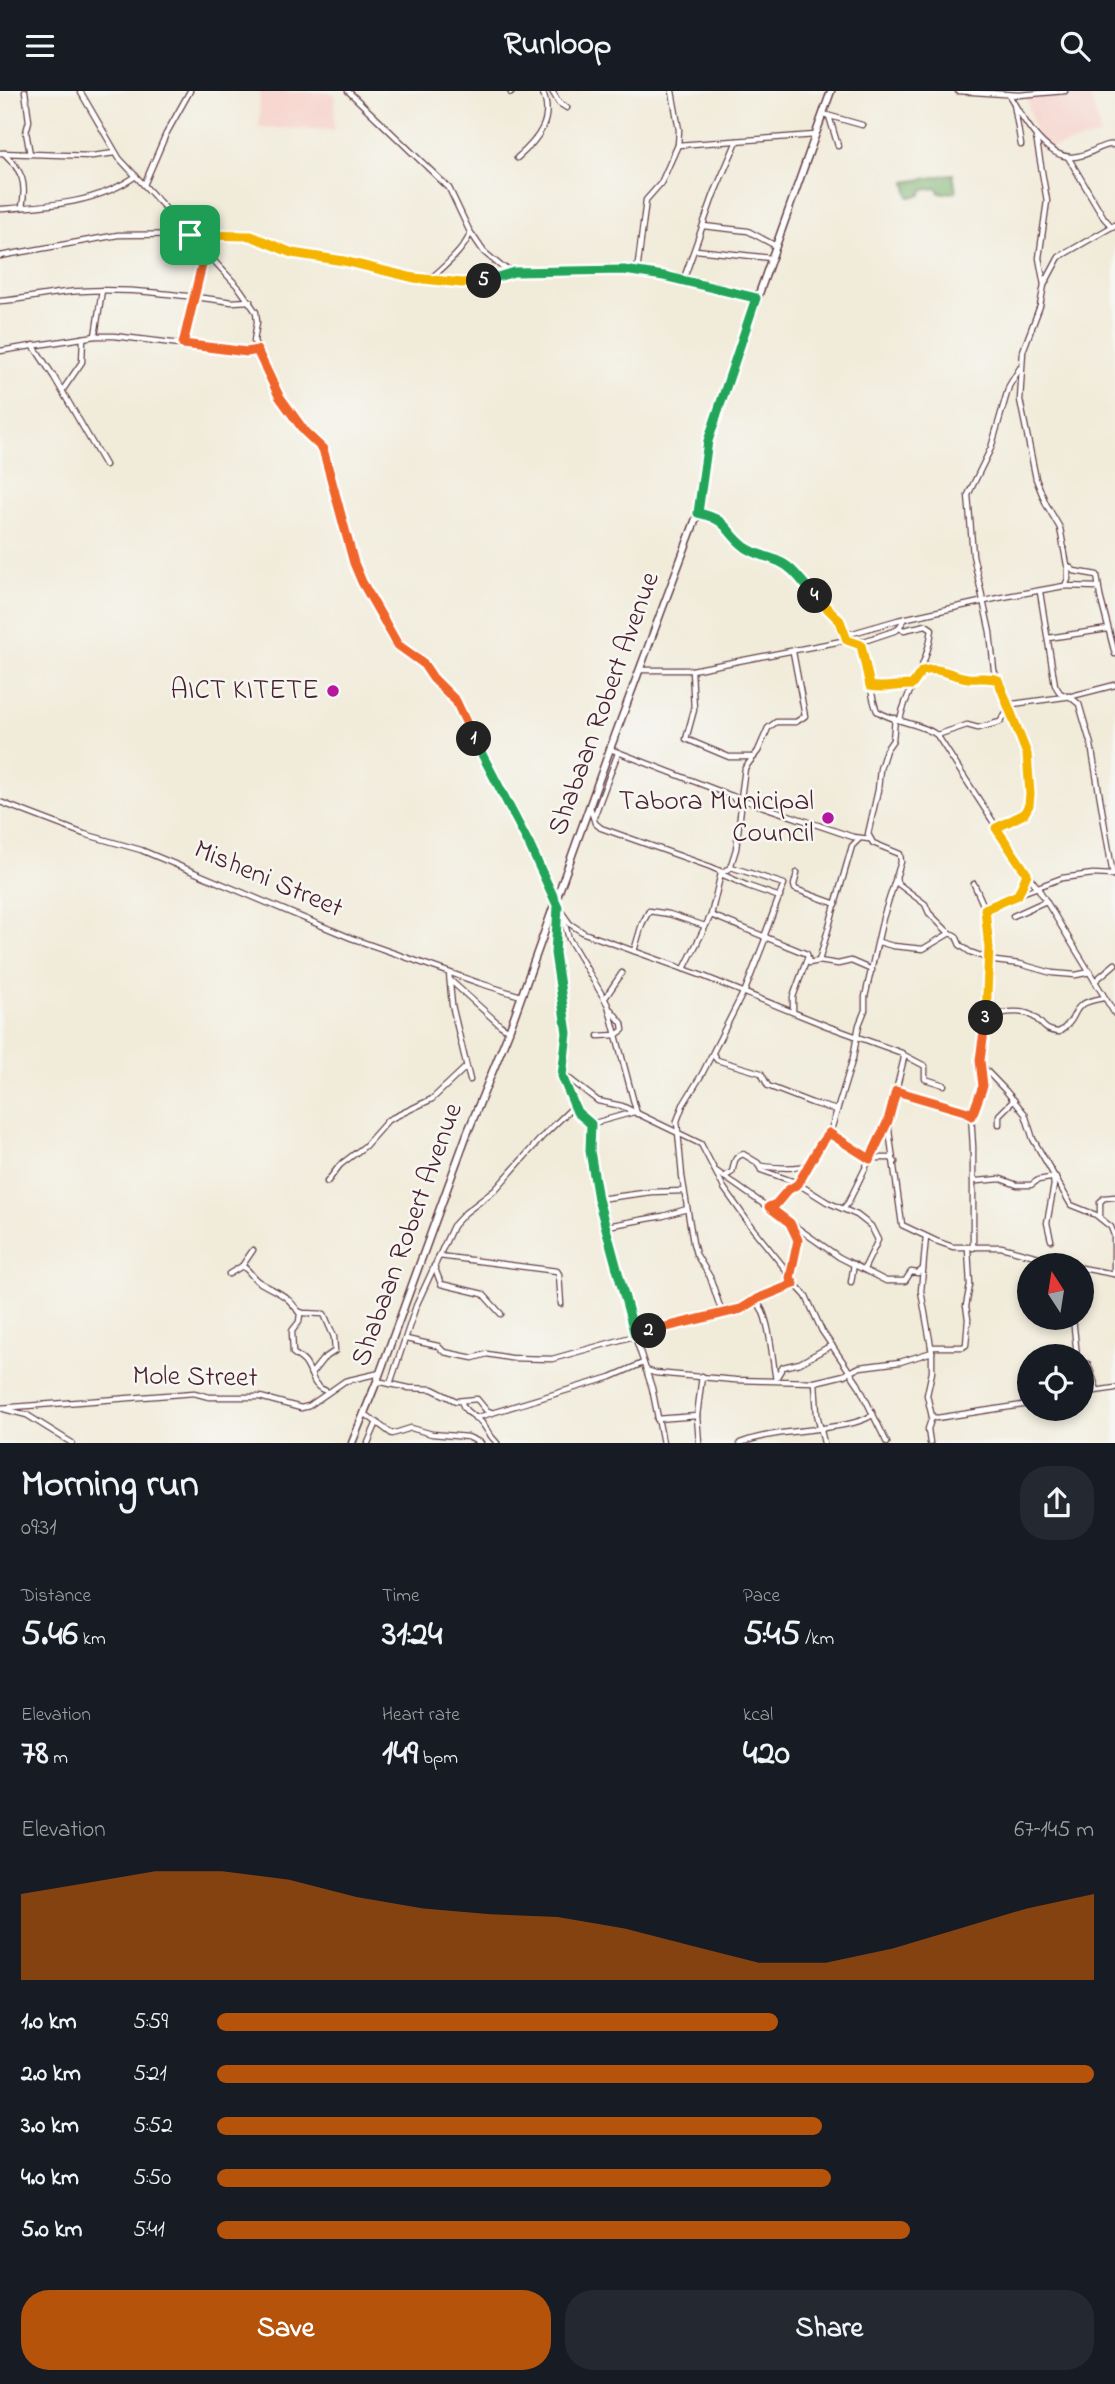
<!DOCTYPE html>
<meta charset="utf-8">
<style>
body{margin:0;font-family:"Indie Flower",sans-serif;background:#242831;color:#f1f3f6;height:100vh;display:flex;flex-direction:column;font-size:26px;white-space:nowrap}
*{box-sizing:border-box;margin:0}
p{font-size:23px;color:#9ea1a6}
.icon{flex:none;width:38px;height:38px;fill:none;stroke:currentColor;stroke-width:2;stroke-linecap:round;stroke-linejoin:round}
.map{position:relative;height:1352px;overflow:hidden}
.drawer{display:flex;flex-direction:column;background:#171b24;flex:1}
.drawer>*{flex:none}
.needle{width:46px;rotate:348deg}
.tools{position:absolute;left:1017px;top:1162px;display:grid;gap:14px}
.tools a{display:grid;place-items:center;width:77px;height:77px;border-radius:50%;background:#171b24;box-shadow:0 4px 10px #0003;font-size:35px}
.pin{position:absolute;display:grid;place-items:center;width:60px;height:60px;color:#fff;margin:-30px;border-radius:14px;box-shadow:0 4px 10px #0006}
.km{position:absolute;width:35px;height:35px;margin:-18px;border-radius:50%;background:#222;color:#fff;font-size:19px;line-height:35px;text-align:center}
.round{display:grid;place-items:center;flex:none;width:74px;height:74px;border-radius:28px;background:#242831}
.headline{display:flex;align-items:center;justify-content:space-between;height:119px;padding:0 21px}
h1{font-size:38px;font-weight:700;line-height:52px}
.figures{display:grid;grid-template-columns:repeat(3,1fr);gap:10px;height:119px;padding:7px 21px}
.figures div{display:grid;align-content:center}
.figures b{font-size:35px;font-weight:700}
.figures small{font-size:19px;font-weight:400}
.figures p{font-size:19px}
.chart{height:196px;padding:14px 21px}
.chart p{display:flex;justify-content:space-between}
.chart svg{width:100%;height:126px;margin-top:7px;fill:#b45309;opacity:.7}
.action{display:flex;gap:14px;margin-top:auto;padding:14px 21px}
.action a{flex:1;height:80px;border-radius:28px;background:#b45309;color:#fff;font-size:28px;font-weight:700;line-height:80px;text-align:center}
.action a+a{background:#242831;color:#f1f3f6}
ul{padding:0 21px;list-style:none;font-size:23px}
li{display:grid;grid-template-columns:112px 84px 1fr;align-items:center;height:52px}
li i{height:18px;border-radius:9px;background:#b45309}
header{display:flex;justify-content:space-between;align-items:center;height:91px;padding:0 21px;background:#171b24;font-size:32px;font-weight:700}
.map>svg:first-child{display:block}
.built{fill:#f7d0c9}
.forest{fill:#7ab26e;stroke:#62684c;stroke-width:2}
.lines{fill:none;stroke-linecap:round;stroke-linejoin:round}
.street-casing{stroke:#633e45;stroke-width:7}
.secondary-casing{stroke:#633e45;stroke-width:9}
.street{stroke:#fff;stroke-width:4.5}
.secondary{stroke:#fff;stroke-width:6}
.split-1-casing{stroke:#fff;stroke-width:14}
.split-2-casing{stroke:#fff;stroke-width:14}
.split-3-casing{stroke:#fff;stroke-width:14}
.split-4-casing{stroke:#fff;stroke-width:14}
.split-5-casing{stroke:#fff;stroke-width:14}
.split-6-casing{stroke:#fff;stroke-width:14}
.split-1{stroke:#f0652b;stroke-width:9}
.split-2{stroke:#22a559;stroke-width:9}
.split-3{stroke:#f0652b;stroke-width:9}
.split-4{stroke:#f5b400;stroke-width:9}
.split-5{stroke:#22a559;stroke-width:9}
.split-6{stroke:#f5b400;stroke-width:9}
.poi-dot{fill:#b5179e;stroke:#f6f6f2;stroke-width:2.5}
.labels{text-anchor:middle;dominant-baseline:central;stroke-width:5;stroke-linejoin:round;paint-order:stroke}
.poi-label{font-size:28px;fill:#4a1f2b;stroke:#f6f6f2;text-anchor:end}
.street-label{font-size:28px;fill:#4a1f2b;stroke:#f6f6f2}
</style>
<header><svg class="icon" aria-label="menu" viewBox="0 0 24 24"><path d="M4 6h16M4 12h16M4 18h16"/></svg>Runloop<svg class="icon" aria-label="search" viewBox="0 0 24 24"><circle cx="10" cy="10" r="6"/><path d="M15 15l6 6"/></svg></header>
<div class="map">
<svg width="1115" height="1352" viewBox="0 0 1115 1352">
<rect width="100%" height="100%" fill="#f6f6f2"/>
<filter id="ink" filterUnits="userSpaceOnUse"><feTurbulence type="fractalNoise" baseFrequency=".0143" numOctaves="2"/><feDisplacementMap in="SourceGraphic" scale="14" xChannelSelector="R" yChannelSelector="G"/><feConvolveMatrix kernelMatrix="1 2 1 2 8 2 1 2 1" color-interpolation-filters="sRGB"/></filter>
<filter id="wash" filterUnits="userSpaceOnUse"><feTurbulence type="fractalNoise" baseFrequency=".00686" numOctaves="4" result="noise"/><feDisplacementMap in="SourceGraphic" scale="28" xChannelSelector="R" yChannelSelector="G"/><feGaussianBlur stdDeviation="1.57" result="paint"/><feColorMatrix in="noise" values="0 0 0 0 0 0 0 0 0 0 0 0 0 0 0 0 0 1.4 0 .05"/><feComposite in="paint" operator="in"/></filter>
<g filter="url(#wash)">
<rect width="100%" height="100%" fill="#f1ebd9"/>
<g class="built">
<path d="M260 0 335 2 334 39 259 36Z"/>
<path d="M1046 0H1089L1101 44 1041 60 1026 5Z"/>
</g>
<path class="forest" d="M953 83 956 101 939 102 938 97 922 99 921 104 909 106 906 91Z"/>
</g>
<g filter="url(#ink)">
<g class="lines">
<defs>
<g id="street">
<path d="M25 0 29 30 26 41 30 63"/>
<path d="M80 0 119 67 240 198 256 221 257 231 254 250 273 294 302 337 323 358 354 473 361 491 398 554 423 572 431 584 460 617 480 661 529 753 558 816 570 833 584 842 703 885 827 935 902 962 904 967 888 1032 902 1134 936 1150 953 1156H1001L1069 1174"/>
<path d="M348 0 449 97 469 139 484 161 502 176 520 182C549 182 578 178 607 178 651 178 713 194 756 207"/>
<path d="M510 0 511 2"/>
<path d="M552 0 559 12 567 17"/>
<path d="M958 0 1019 4 1065 0"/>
<path d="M1009 4C1022 26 1047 73 1079 65 1092 63 1102 52 1115 54"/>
<path d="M1014 13 1021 54"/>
<path d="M823 23 862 34"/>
<path d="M829 25 838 55"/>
<path d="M1036 46 1047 110 1039 167 1044 194 1040 215 1023 260 1020 309 1036 388 1046 413 1060 437 1067 474 1074 480 1097 484 1100 505 1115 563"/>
<path d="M678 54 815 44"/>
<path d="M0 62 92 65 115 62"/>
<path d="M4 62C22 80 27 91 22 116"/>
<path d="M1068 66 1104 127 1112 136"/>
<path d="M517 67C538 49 555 28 542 0"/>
<path d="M144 94 166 43 190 0"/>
<path d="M0 118C47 115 96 113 136 85"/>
<path d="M703 135 748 140 776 155"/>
<path d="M696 159 771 167"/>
<path d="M0 165 118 144 224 143 251 145 292 162 344 170 424 188 471 191 504 185 514 181"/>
<path d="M637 181 646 109 661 92 678 54 679 39 672 0"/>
<path d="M430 188C444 176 463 160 470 143"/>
<path d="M683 190 714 103 737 50"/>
<path d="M1044 194 1059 166 1115 134"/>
<path d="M0 210C27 208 54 201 81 200 131 197 182 204 232 211L250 210"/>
<path d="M95 245 102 199"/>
<path d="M183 253 205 162"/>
<path d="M33 254 54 286 105 374"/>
<path d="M0 260 95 245H114L247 261 257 259"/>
<path d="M62 300 82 271 83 247"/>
<path d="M698 422 721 430 741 452 753 461 773 467 790 476 817 508 840 530 846 544"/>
<path d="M1065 495 1068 488V476"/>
<path d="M1040 501 1055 594 1060 602 1066 605"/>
<path d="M899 537 904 539 926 534 932 538C928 575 908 594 900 628"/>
<path d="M846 544 898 529 1003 506 1064 495 1098 496"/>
<path d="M1048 547 1108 538"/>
<path d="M858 552 897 539 905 528"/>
<path d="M640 579H692L847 549 858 552C871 567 868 601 877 620 895 632 919 631 937 644L1027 783 1038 797 1115 923"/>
<path d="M692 579 694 619 686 648 729 666H754"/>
<path d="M922 580C938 575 951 585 968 587 978 588 987 585 997 589"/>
<path d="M870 595C884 598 897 594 912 594"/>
<path d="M1069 605 1079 613 1091 654 1113 784"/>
<path d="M937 644 967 634 978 637 1000 631 1013 613 1072 605 1115 594"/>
<path d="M610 658 732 705 853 746 869 748"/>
<path d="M741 707 745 677 758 660 768 637 776 631H796L805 625 793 561"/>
<path d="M0 711 84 743 141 759 351 847 479 892 521 905"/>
<path d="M590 716 595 732 601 737 711 776 722 781"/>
<path d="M594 726 618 662"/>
<path d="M996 737 1021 726 1027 720 1030 703 1027 683 1028 666 1020 642 994 579 990 541 973 464 968 404 991 357 1009 295 1020 277"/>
<path d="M731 776 784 793 764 846"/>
<path d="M797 782 794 794 795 798 836 813"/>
<path d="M721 783 748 795 780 806"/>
<path d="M896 786 897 792 925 813 929 822 947 840 956 845 960 854 970 861 995 870 1020 873 1052 882 1076 884 1090 881"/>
<path d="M1019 803 1062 787 1093 783 1113 784"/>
<path d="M558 817 555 861 567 942 562 985 577 1021 591 1033 590 1060 599 1109 627 1221 652 1297 663 1352"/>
<path d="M985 818 1018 804 1027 784"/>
<path d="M562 823 569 848 608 914 637 1023"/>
<path d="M711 824 807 863 809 872 819 870 838 873 851 870 872 879"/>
<path d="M1013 825 1046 810"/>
<path d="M879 851 893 855 923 858 950 842"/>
<path d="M634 860 642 833 649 820 669 823 705 835"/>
<path d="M819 870 852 755 860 747"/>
<path d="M684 878 711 824 721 782 730 777 736 758 741 717 732 705"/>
<path d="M449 882 452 914 470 989"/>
<path d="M450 889 500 934 509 940"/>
<path d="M1095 890 1115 873"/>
<path d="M744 902 766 846"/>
<path d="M605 907 622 882"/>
<path d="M793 920V906L807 868"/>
<path d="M986 926C997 922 1020 918 1031 924 1043 930 1041 940 1059 941 1084 924 1065 913 1104 907"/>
<path d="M598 945 616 944 623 939 622 932 611 919"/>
<path d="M713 963 717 969 761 982 768 995 812 1012 837 1019"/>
<path d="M904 964 925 975V988L944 994"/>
<path d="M980 973 1006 1000 1025 1023 1033 1048 1071 1114 1096 1124 1111 1136 1114 1144V1183"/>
<path d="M562 982 598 1010 622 1015 701 1053 724 1097 753 1138 783 1175 793 1191 806 1205 822 1240 858 1293 887 1352"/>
<path d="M896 1000 971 1023 973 1056V1157"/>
<path d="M972 1025 983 995 980 969 987 916 989 869 985 818 974 793"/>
<path d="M591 1033 634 1021"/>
<path d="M999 1033V1024L1014 1009"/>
<path d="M829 1042 867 1067H891L895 1071"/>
<path d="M758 1074C768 1077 800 1078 808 1074"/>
<path d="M716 1080 839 1166 886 1190H905L911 1181 918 1182 923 1178"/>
<path d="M724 1086 732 1081C735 1073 732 1067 743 1063L758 1072 761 1079 795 1091 827 1111 857 1124 871 1135 878 1149 864 1178"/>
<path d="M973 1088 977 1090 1001 1088 1017 1094H1031L1038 1089 1056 1086"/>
<path d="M327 1091 340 1074 365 1055 388 1029 432 1008 466 976"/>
<path d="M599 1108 651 1101 684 1100"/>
<path d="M769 1116 776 1113 788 1099 798 1093 820 1054 831 1039 853 967 859 934 865 919V906L883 827 901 771 900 763 873 752 868 743 878 699 880 678 886 659 893 649 895 627"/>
<path d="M843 1118 848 1112 888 1031"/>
<path d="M1100 1126V1111L1104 1107 1115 1106"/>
<path d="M607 1135 663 1125 687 1118"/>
<path d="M926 1146 921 1200 932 1261V1281L927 1304 932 1326 928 1338 930 1352"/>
<path d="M1051 1149 1047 1132 1054 1094 1053 1087"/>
<path d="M439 1165 557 1180 559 1183 561 1213"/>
<path d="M242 1175C250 1179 252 1187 259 1191 279 1203 286 1202 300 1223L299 1231 292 1240 293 1262C297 1265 303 1268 306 1273 314 1285 311 1294 326 1300"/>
<path d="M434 1175 441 1193 483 1203 501 1223"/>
<path d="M1082 1177 1114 1183"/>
<path d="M229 1183 242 1175 253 1159"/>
<path d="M790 1185 798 1152 791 1133"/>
<path d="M851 1191 854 1173"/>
<path d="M755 1209C770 1221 772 1269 776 1289"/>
<path d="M298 1220 303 1222 324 1223 334 1246 335 1260 323 1268 311 1283"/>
<path d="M722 1222 710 1186 696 1163 693 1152 682 1085 677 1030 683 1014 702 983 743 902"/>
<path d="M1073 1227 1077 1265"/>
<path d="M406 1248 438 1255 444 1261 473 1267 487 1263 510 1267 552 1268 681 1232 742 1218 757 1208 794 1193"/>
<path d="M931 1256H963L966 1254 968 1228 966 1215 970 1194 968 1157"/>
<path d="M1082 1272 1088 1273 1097 1299"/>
<path d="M646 1279 655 1282 735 1289 815 1291 844 1284 860 1276 900 1271 932 1261"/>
<path d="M776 1287 783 1276 800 1272 832 1254"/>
<path d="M377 1290 409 1297 432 1298 456 1310 477 1308 486 1319 491 1321"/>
<path d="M815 1291 817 1323 824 1352"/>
<path d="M390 1293 416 1215 453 1135 465 1122 495 1099 542 1046 574 1015"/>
<path d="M1082 1302 1115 1297"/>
<path d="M461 1310C466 1325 474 1322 482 1332 488 1340 489 1344 497 1352"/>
<path d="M0 1317 194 1302 209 1306H260L301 1317 309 1315 345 1290 380 1282"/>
<path d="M4 1318 27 1324 72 1352"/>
<path d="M364 1322 392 1343 411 1337 432 1343 468 1346 481 1352"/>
<path d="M932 1326 937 1327 1029 1313"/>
<path d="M475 1327 611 1286 643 1272"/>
<path d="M657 1328 697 1325"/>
<path d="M368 1352 377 1331"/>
<path d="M699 1352 697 1325 702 1285"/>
<path d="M740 1352C754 1347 768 1344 782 1342 802 1339 860 1336 873 1323"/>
</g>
<path id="secondary" d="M352 1352 377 1290 467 1043 509 940 610 658 698 422 705 363 712 335 831 0"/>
</defs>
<use href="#street" class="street-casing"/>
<use href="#secondary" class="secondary-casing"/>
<use href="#street" class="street"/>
<use href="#secondary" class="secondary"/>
</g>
</g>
<g class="lines" filter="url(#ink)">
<defs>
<path id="split-1" d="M190 144 205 161 183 253 247 261 257 259 279 305 305 341 323 358 354 472 362 491 398 554 423 572 433 587 456 610 474 648"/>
<path id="split-2" d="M474 648 529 753 558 816 555 862 567 942 562 985 577 1021 591 1033 590 1060 598 1108 635 1244 649 1240"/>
<path id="split-3" d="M649 1240 741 1218 757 1208 794 1193 790 1187 798 1149 790 1132 769 1116 776 1113 788 1099 798 1093 820 1054 829 1042 870 1068 888 1030 896 1000 968 1021 972 1025 983 995 980 969 986 927"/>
<path id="split-4" d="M815 505 840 530 847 549 861 554 870 595C884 598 897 594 912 594L922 580C938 575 952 585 968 587 979 588 988 585 998 589L1027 663 1030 703 1029 714 1024 723 996 737 1027 783 1018 804 985 818 989 857 986 927"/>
<path id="split-5" d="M484 190 514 181 624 179 664 185 756 207 708 350 698 422C730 429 724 440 745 456 756 464 768 465 780 471 794 477 804 494 815 505"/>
<path id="split-6" d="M190 144 251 145 292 162 344 170 414 187 462 192 484 190"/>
</defs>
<use href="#split-1" class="split-1-casing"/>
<use href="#split-2" class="split-2-casing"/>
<use href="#split-3" class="split-3-casing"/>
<use href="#split-4" class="split-4-casing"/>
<use href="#split-5" class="split-5-casing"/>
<use href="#split-6" class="split-6-casing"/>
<use href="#split-1" class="split-1"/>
<use href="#split-2" class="split-2"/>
<use href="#split-3" class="split-3"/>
<use href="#split-4" class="split-4"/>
<use href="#split-5" class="split-5"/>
<use href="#split-6" class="split-6"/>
</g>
<g class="poi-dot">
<circle cx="333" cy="600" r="7"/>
<circle cx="828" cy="727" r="7"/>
</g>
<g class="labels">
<g class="poi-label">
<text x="319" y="600">AICT KITETE</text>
<text x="814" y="711">Tabora Municipal<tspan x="814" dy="32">Council</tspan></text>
</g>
<g class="street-label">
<text transform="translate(605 613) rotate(-70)">Shabaan Robert Avenue</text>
<text transform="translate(268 789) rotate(23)">Misheni Street</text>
<text transform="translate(408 1144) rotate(-70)">Shabaan Robert Avenue</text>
<text transform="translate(195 1287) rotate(1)">Mole Street</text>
</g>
</g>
</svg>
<div class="tools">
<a><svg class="needle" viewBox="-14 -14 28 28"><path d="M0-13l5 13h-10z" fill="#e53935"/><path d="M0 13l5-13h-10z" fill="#9ea1a6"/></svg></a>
<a><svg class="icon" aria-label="locate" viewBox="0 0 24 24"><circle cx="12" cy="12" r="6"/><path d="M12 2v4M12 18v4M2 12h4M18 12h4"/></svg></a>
</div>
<div class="pin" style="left:190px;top:144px;background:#1e9e55"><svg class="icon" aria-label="arrive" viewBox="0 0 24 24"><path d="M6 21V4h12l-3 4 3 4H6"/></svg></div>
<b class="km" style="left:474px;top:648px">1</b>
<b class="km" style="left:649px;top:1240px">2</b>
<b class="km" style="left:986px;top:927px">3</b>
<b class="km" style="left:815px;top:505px">4</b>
<b class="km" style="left:484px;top:190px">5</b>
</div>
<section class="drawer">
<div class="headline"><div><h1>Morning run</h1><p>09:31</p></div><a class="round"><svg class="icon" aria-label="share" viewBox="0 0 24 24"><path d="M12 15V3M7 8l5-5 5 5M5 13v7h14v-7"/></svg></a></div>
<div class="figures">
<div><p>Distance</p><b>5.46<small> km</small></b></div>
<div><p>Time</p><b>31:24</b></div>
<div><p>Pace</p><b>5:45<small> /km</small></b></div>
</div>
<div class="figures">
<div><p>Elevation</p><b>78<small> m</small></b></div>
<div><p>Heart rate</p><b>149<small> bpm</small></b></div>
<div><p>kcal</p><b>420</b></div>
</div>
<div class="chart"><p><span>Elevation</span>67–145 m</p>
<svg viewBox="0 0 160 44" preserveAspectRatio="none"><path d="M0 44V14L10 10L20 6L30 6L40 9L50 15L60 19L70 21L80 22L90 26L100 32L110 38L120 38L130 33L140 26L150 19L160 14V44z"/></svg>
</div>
<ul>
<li><b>1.0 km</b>5:59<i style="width:64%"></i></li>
<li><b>2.0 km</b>5:21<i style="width:100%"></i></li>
<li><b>3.0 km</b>5:52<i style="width:69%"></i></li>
<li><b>4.0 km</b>5:50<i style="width:70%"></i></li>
<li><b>5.0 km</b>5:41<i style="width:79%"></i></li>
</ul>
<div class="action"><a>Save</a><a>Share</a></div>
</section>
